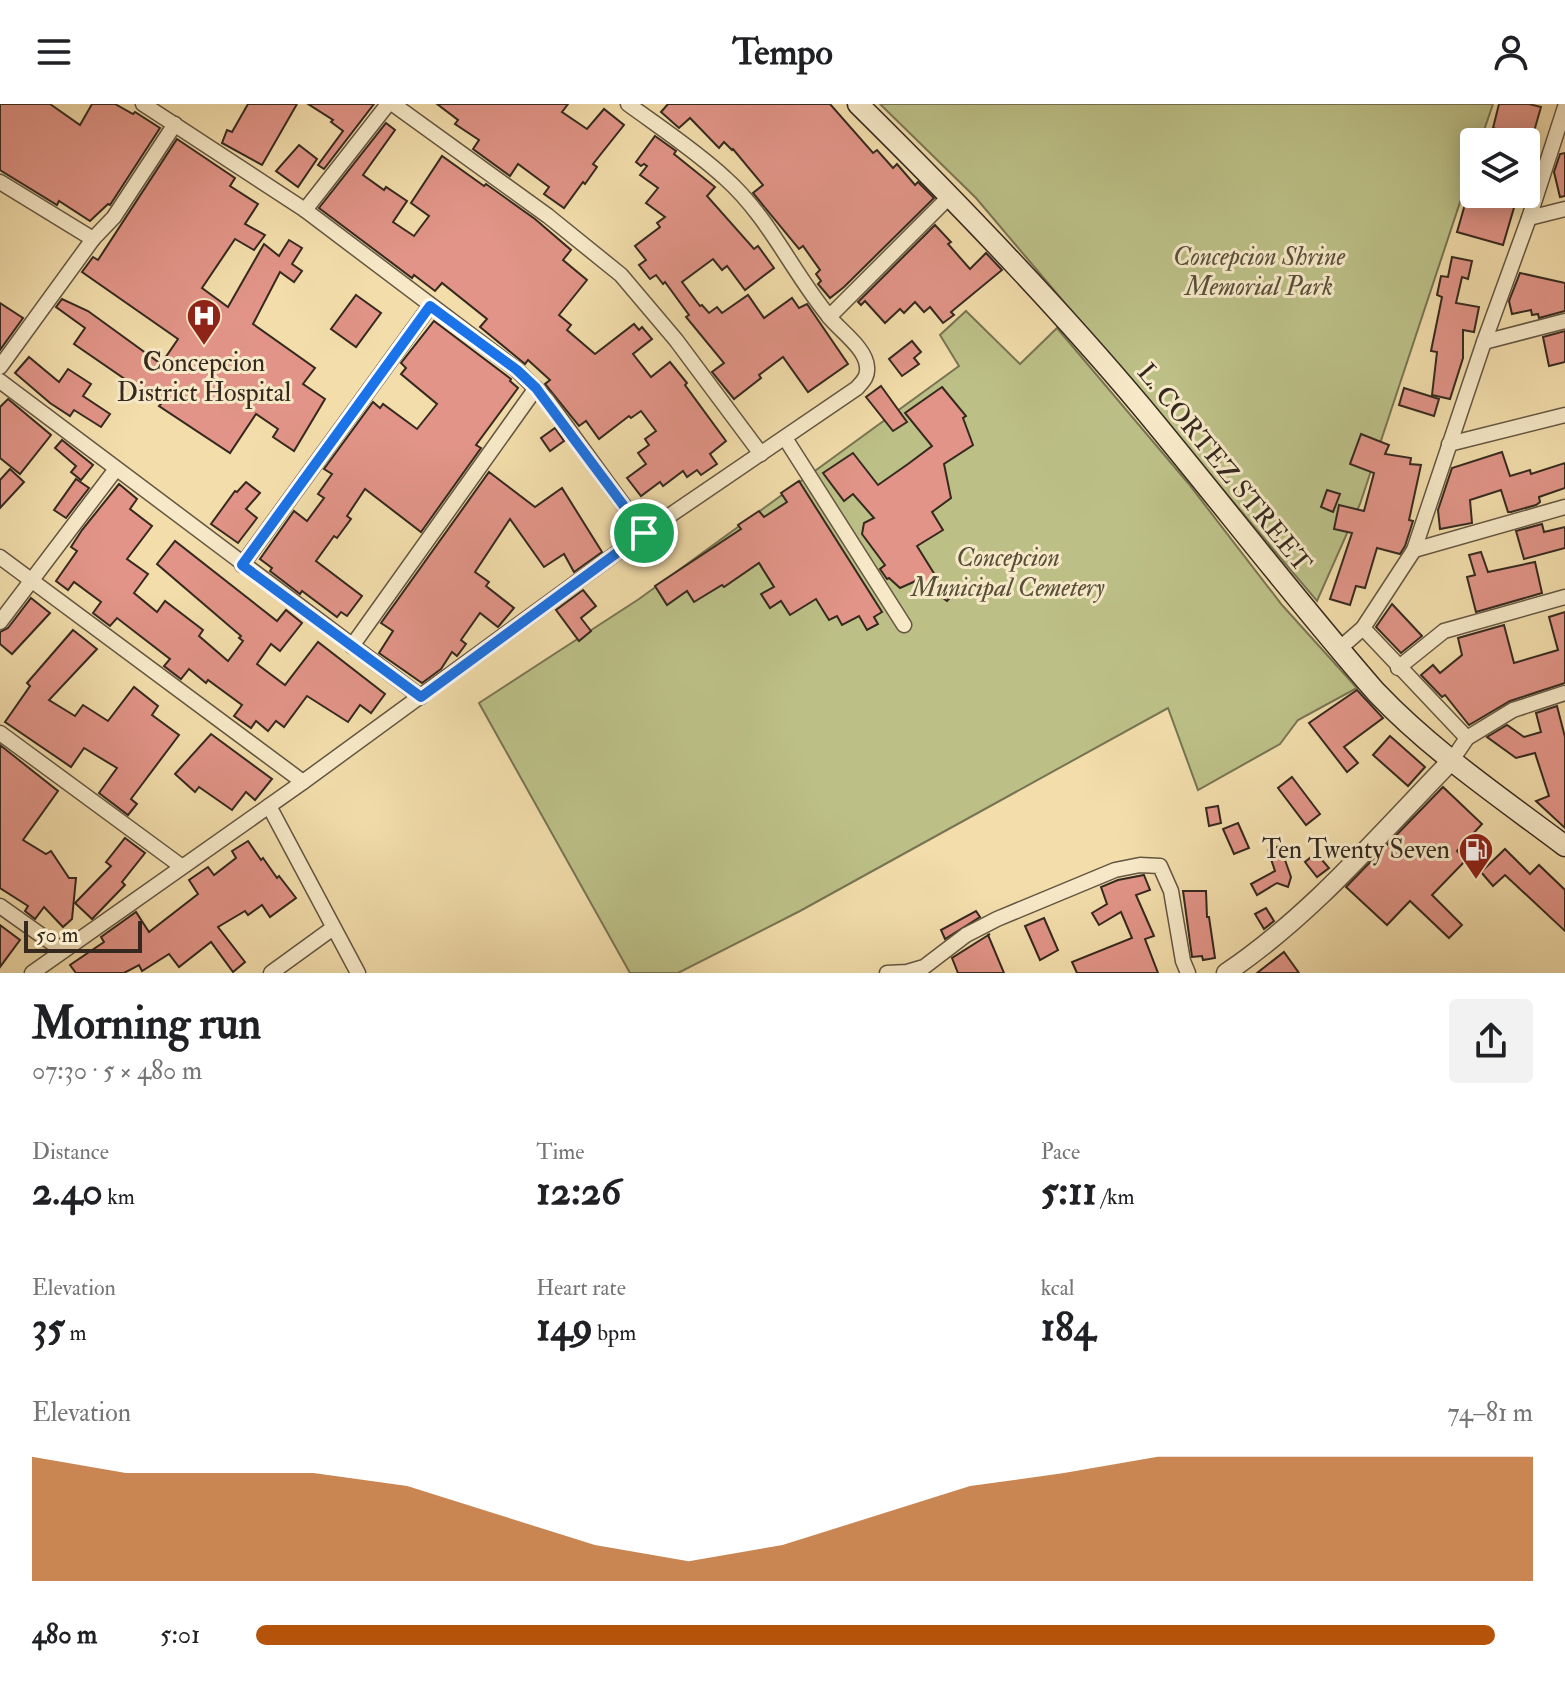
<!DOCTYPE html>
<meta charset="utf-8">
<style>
body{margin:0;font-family:"IM FELL Double Pica",serif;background:#f2f2f2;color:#202124;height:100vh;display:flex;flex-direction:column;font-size:30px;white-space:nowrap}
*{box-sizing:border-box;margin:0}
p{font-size:26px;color:#757577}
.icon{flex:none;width:44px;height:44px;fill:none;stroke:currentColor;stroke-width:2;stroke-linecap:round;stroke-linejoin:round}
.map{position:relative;height:869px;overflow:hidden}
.details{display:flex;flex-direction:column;background:#fff;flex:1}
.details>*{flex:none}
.tools{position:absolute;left:1460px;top:24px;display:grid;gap:16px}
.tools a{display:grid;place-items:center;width:80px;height:80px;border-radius:8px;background:#fff;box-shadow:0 4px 20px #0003;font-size:40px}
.scale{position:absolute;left:24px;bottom:20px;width:118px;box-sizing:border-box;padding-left:8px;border:4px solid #35291f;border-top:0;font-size:22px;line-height:28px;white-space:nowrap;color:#35291f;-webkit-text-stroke:6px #f7e9c8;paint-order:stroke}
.pin{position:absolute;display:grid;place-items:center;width:68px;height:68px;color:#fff;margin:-34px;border:4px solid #fff;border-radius:50%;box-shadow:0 2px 8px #0007}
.round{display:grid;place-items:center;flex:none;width:84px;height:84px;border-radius:8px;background:#f2f2f2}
.summary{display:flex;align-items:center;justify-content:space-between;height:136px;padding:0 32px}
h1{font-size:44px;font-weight:700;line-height:60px}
.stats{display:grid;grid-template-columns:repeat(3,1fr);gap:12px;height:136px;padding:8px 32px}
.stats div{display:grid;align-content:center}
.stats b{font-size:40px;font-weight:700}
.stats small{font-size:22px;font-weight:400}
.stats p{font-size:22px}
.chart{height:224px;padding:16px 32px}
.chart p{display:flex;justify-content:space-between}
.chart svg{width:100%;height:144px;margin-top:8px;fill:#b45309;opacity:.7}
ul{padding:0 32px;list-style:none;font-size:26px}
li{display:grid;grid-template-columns:128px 96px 1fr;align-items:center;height:60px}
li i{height:20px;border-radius:10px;background:#b45309}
header{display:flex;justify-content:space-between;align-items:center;height:104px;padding:0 32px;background:#fff;font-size:36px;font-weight:700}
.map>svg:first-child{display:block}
.green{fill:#bcc087;stroke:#787453;stroke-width:2}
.building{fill:#e19487;stroke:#35291f;stroke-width:2}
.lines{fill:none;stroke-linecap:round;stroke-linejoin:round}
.minor-casing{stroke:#645642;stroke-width:17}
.tertiary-casing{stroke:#645642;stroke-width:21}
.secondary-casing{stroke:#35291f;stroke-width:23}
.minor{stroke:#f7e9c8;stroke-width:14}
.tertiary{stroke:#f7e9c8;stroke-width:18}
.secondary{stroke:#f7e9c8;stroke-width:20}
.route-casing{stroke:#fff;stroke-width:16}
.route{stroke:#1a73e8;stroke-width:10}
.labels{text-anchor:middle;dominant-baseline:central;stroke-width:6;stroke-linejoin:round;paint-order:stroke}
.park-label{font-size:26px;font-style:italic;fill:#574f39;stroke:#f7e9c8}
.poi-label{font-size:26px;fill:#35291f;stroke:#f7e9c8}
.street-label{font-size:26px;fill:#35291f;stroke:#f7e9c8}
</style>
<header><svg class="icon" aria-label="menu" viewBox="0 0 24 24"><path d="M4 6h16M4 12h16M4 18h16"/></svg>Tempo<svg class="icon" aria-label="person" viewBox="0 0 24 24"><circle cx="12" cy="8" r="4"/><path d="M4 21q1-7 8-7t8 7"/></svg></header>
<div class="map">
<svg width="1565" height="869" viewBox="0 0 1565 869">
<rect width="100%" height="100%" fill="#f2ddab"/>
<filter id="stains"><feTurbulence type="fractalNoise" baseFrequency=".0025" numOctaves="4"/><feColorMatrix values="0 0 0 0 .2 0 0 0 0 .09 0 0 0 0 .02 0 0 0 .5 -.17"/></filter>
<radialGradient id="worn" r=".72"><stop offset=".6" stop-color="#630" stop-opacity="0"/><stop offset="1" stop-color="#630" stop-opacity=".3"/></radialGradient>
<g class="green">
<path d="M880 0H1493L1480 38H1474V56L1360 400 1317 497 976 94Z"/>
<path d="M966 207 1020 260 1057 224 1188 379 1282 501 1357 584 1298 616 1280 640 1198 686 1168 604 800 807 678 869H630L479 599 639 495 959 262 940 231Z"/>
</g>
<g class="building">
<path d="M0 0H50L80 21 92 0H115L133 10 135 8 160 24 110 101 108 100 90 117 59 97 57 101 0 66Z"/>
<path d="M248 0H297L262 61 222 39 227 26 232 28Z"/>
<path d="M308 0H374L324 65 318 61 343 27 331 18 333 16Z"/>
<path d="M437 0H568L562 8 587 25 604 5 624 21 593 60 597 63 585 80 583 78 564 104 544 90 549 83 518 60 510 72 473 45 479 36 455 20 458 16Z"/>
<path d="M668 0H830L873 49 877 46 893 64 897 60 915 81 918 78 934 94 844 183 830 194 818 180 821 177 816 170 820 166 803 142 799 145 753 89 763 81 733 45 732 46 724 38 719 44 690 14 679 24 661 8Z"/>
<path d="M1499 0H1529L1541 3 1531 38H1513L1514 30 1493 24Z"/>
<path d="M386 19 395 26 363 71 384 86 386 83 407 97 393 118 414 132 429 112 411 99 442 52 484 82 486 80 535 115 571 146 563 156 587 176 559 211 571 221 567 226 595 250 634 220 639 226 642 223 652 235 633 250 651 273 670 258 687 279 685 281 726 337 710 350 717 360 701 371 697 366 687 373 683 367 663 382 660 378 641 392 627 374 646 360 638 349 649 341 645 335 656 327 641 307 631 314 629 312 599 335 586 317 579 322 545 280 550 276 528 256 525 260 480 223 487 215 442 179 435 187 414 171 412 174 319 104Z"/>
<path d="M655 32 676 47 674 50 715 83 707 92 754 145 758 142 774 164 745 186 727 162 722 166 713 155 682 178 700 202 702 201 709 209 717 203 722 209 748 191 764 214 792 194 799 204 807 200 848 260 808 288 783 253 759 271 761 274 734 295 712 268 724 259 686 213 689 211 665 178 663 180 656 171 650 175 639 161 646 156 635 142 660 123 657 119 665 113 646 99 658 84 640 71 647 62 644 60 641 62 636 58Z"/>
<path d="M177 35 235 74 230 82 258 100 245 120 265 131 254 146 235 135 202 184 228 203 264 140 279 152 289 136 302 144 292 160 302 167 294 178 280 168 253 220 315 264 303 280 325 295 294 347 273 333 278 325 256 310 230 349 159 302 161 300 74 240 85 224 56 203 62 195 88 207 161 260 178 235 82 168 93 153 98 156Z"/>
<path d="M299 41 317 55 298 83 276 67Z"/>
<path d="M1565 49V92L1560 93 1554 68 1560 50Z"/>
<path d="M1468 90H1518L1503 141 1457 128Z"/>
<path d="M935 121 951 138 948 140 970 165 986 149 1002 166 951 208 954 211 943 219 930 203 924 208 915 198 904 209 900 205 885 219 865 197 861 201 858 198Z"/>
<path d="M1452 153 1472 157 1468 175 1462 173 1456 199 1479 203 1474 228 1463 226V254L1450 295 1432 291 1437 248 1431 247 1442 193 1437 191 1441 172 1448 173Z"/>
<path d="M1520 169 1565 179V207L1539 214 1538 210 1532 211 1531 206 1512 210 1509 197Z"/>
<path d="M356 191 381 209 356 243 331 225Z"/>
<path d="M0 199 23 214 0 246Z"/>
<path d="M434 217 511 275 510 277 518 284 476 341 481 344 421 428 365 385 347 412 351 415 337 434 334 432 316 457 362 492 347 512 341 508 337 513 302 487 300 490 270 467 272 464 260 455 294 407 307 417 324 394 318 390 332 370 324 365 373 298 380 304 383 300 417 325 437 300 401 270 406 264 401 259Z"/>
<path d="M1565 227V258L1549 262 1543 233Z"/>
<path d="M912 237 921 248 914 254 919 260 902 272 889 255Z"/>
<path d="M29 253 59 278 68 265 91 280 83 292 110 310 101 323 74 306 70 312 50 299 15 269Z"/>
<path d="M881 282 907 318 893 327 866 293Z"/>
<path d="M942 283 966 312 963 314 973 341 944 360 951 394 932 408 943 426 917 442 935 471 932 472 949 495 947 497 918 476 900 484 889 474 887 475 880 465 885 461 862 430 864 419 874 414 853 390 844 397 823 369 853 349 878 381 908 360 932 342 905 309Z"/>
<path d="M1404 284 1439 295 1434 312 1399 301Z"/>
<path d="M8 295 51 331 20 370 0 354V303Z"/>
<path d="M555 324 564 337 550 347 541 334Z"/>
<path d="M1361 330 1389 341 1385 350 1411 354 1410 360 1421 361 1409 416 1413 417 1405 442 1400 450 1377 444 1365 484 1356 482 1350 501 1330 495 1352 429 1334 425 1339 401 1364 407 1374 369 1350 360Z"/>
<path d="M62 336 93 361 81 376 71 368 76 362 55 344Z"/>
<path d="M1502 348 1510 372 1530 366 1531 370 1565 359V384L1539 393 1540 398 1536 401 1511 408H1508L1501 386 1470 396 1472 419 1440 425 1438 406 1452 364Z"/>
<path d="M10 365 24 378 0 404V376Z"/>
<path d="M489 368 535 403 562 384 602 448 574 468 564 450 544 463 510 415 475 468 489 478 486 482 514 504 498 523 480 509 461 536 466 540 457 552 452 548 441 565 422 579 379 549 393 527 381 519Z"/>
<path d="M76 375 89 384 66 414 54 406Z"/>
<path d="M799 377 882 508 874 513 878 520 867 526 859 512 842 521 837 512 829 516 816 495 790 511 781 497 770 504 761 490 774 483 759 459 724 483 722 481 694 498 687 487 667 501 655 482 741 425 738 421 759 407 764 413 787 398 781 389Z"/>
<path d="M246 378 260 389 246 405 257 414 238 439 211 420 235 387 237 388Z"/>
<path d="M119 380 137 395 130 405 152 422 127 455 148 470 134 489 157 508 165 497 203 526 199 532 228 557 243 537 239 534 241 532 157 460 175 437 277 517 286 506 302 519 280 547 271 540 257 560 285 581 318 538 385 590 371 609 360 601 348 618 307 592 284 623 276 617 268 627 256 617 251 624 234 612 242 601 208 576 206 579 189 565 181 575 164 562 170 555 117 514 110 522 93 509 101 498 74 478 68 486 56 477 77 447 71 443 82 426Z"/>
<path d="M1327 386 1340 390 1333 408 1321 403Z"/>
<path d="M1542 420 1544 428 1565 423V444L1524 455 1516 427Z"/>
<path d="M1481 448 1488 468 1535 458 1542 489 1476 508 1467 473 1475 471 1469 451Z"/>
<path d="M583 486 596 502 581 514 591 527 579 537 556 506Z"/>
<path d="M31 494 50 509 12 550 0 540V528L8 524Z"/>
<path d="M1392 500 1422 532 1401 549 1376 523Z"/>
<path d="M1565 508V579L1510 597 1469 621 1445 591 1442 593 1421 571 1433 561 1440 569 1462 551 1458 534 1504 521 1514 559 1558 546 1549 513Z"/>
<path d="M73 526 97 545 49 596 75 612 83 601 108 617 134 583 158 602 152 611 179 631 131 695 137 700 128 711 99 689 117 664 84 644 71 663 5 618 30 582 27 579Z"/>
<path d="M1357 586 1383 614 1344 643 1358 659 1347 668 1309 619Z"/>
<path d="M1557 602 1565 633V724L1536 697 1549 692 1535 649 1516 654 1487 633 1507 621 1524 633 1541 628 1536 609Z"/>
<path d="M211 630 272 675 255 696 246 688 232 706 199 683 195 688 175 670Z"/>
<path d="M1390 632 1425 663 1408 682 1373 651Z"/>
<path d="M0 641 58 687 23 736 46 750 51 747 69 774H76L72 815 63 823 44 803 35 815 25 807 28 802 0 784Z"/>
<path d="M1292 673 1320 710 1306 721 1278 684Z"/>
<path d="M1443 683 1482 720 1457 747 1466 756 1432 791 1462 821 1449 834 1410 797 1387 821 1346 783Z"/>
<path d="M1218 702 1221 719 1209 722 1206 704Z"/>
<path d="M1238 719 1249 744 1234 750 1223 725Z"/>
<path d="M125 734 145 749 122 778 125 781 92 815 75 799 111 762 106 758Z"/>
<path d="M248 737 261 756 263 754 277 774 279 772 296 794 270 813 262 801 248 811 245 807 218 823 245 858 233 868 211 838 179 863 169 850 142 867 139 861 124 869H76L70 861 104 838 101 833 136 808 149 828 198 790 189 776 208 763 214 771 236 754 232 747Z"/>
<path d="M1280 742 1291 773 1288 783 1277 779 1257 791 1251 780 1275 767 1268 746Z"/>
<path d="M1505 745 1530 770 1539 761 1565 786V827L1505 771 1493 782 1481 768Z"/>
<path d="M1316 749 1329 764 1317 773 1305 758Z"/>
<path d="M1144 771 1150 786 1136 791 1154 832 1145 835 1158 869H1077L1072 858 1132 834 1121 808 1099 821 1092 809 1107 800 1101 783 1118 776Z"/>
<path d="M1183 787H1206L1207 813H1209L1215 854 1203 856 1202 852 1192 853Z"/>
<path d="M1266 804 1274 817 1264 825 1255 810Z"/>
<path d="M976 807 980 813 945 835 941 826Z"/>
<path d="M1044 814 1058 846 1040 856 1025 822Z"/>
<path d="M0 821 20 836 0 863Z"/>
<path d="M990 830 988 831 1004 869H958L952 854Z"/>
<path d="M1284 848 1299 869H1257Z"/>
</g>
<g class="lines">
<defs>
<g id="minor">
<path d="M143 0 305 106 517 266 547 296 644 429"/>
<path d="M393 0 548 112 621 171 676 236 761 350"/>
<path d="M0 78 93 135 114 113 175 20"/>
<path d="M305 106 388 0"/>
<path d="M1529 114 1565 105"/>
<path d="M829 213 951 91"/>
<path d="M1484 238 1565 217"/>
<path d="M0 263 93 135"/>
<path d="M0 277 421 593"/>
<path d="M785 334 904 521"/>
<path d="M1449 340 1565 311"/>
<path d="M1414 446 1565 403"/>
<path d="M0 453 303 678"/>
<path d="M242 461 430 202"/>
<path d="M0 518 116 365"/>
<path d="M1363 524 1467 634"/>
<path d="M352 542 536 284"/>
<path d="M1339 545 1363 524 1414 446 1484 238 1529 114 1565 3"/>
<path d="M1398 564 1444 527 1565 493"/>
<path d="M0 629 181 762"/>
<path d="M1452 656 1467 634 1513 606 1565 589"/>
<path d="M269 702 358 869"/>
<path d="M0 802 62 846"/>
<path d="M32 869 303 678 644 429 857 284C863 277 868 273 867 263 866 245 842 228 831 215 793 170 770 114 725 74 696 47 661 24 628 0"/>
<path d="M271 869 333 824"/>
<path d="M887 869 907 868 924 863 966 831 997 815 1115 766 1140 761 1160 762 1171 787 1183 857 1188 869"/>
</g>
<path id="tertiary" d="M1226 869C1312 811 1380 730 1452 656"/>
<path id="secondary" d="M858 0C956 97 1052 196 1141 302 1220 397 1295 495 1376 588 1432 647 1500 693 1565 742"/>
</defs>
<use href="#minor" class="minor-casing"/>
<use href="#tertiary" class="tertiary-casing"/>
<use href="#secondary" class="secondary-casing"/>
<use href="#minor" class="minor"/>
<use href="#tertiary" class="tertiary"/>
<use href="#secondary" class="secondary"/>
</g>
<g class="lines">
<defs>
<path id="route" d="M430 202 517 266 536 284 644 429 421 593 242 461Z"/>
</defs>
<use href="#route" class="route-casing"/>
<use href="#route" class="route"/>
</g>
<defs>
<symbol id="hospital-pin" viewBox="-11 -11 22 30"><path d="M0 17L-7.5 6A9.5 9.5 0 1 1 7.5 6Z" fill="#8f2418" stroke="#f7e9c8"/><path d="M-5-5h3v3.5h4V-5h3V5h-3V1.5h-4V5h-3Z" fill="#fff"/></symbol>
<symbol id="fuel-pin" viewBox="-11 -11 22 30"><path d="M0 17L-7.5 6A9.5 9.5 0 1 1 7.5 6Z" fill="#8f2418" stroke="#f7e9c8"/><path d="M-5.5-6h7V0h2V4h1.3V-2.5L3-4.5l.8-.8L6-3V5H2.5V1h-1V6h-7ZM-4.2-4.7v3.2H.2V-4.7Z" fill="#fff"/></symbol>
</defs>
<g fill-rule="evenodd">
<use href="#hospital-pin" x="184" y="192" width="40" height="54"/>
<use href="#fuel-pin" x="1456" y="726" width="40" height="54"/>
</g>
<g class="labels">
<g class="park-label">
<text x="1259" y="153">Concepcion Shrine<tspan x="1259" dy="30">Memorial Park</tspan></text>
<text x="1008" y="454">Concepcion<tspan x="1008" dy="30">Municipal Cemetery</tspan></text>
</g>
<g class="poi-label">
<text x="204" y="259">Concepcion<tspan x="204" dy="30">District Hospital</tspan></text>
<text x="1450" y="746" text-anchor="end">Ten Twenty Seven</text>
</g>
<g class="street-label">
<text transform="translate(1224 364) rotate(51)">L. CORTEZ STREET</text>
</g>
</g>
<rect width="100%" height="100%" filter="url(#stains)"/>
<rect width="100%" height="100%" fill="url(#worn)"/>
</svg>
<div class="tools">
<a><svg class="icon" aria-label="layers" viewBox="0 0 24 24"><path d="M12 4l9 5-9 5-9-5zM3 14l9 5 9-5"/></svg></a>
</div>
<div class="scale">50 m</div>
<div class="pin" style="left:644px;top:429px;background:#1e9e55"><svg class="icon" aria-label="arrive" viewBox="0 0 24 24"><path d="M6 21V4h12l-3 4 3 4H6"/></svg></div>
</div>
<section class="details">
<div class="summary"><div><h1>Morning run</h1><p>07:30 · 5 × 480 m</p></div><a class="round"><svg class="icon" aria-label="share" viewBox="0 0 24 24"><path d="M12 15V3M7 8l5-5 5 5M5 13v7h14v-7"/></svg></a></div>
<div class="stats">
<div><p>Distance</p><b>2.40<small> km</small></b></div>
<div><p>Time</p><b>12:26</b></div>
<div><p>Pace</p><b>5:11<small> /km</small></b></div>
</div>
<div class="stats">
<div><p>Elevation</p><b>35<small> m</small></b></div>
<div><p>Heart rate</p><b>149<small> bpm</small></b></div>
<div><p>kcal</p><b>184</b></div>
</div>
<div class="chart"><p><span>Elevation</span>74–81 m</p>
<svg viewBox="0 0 160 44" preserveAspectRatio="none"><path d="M0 44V6L10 11L20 11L30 11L40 15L50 24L60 33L70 38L80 33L90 24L100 15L110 11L120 6L130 6L140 6L150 6L160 6V44z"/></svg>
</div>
<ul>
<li><b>480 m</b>5:01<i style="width:97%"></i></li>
</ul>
</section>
